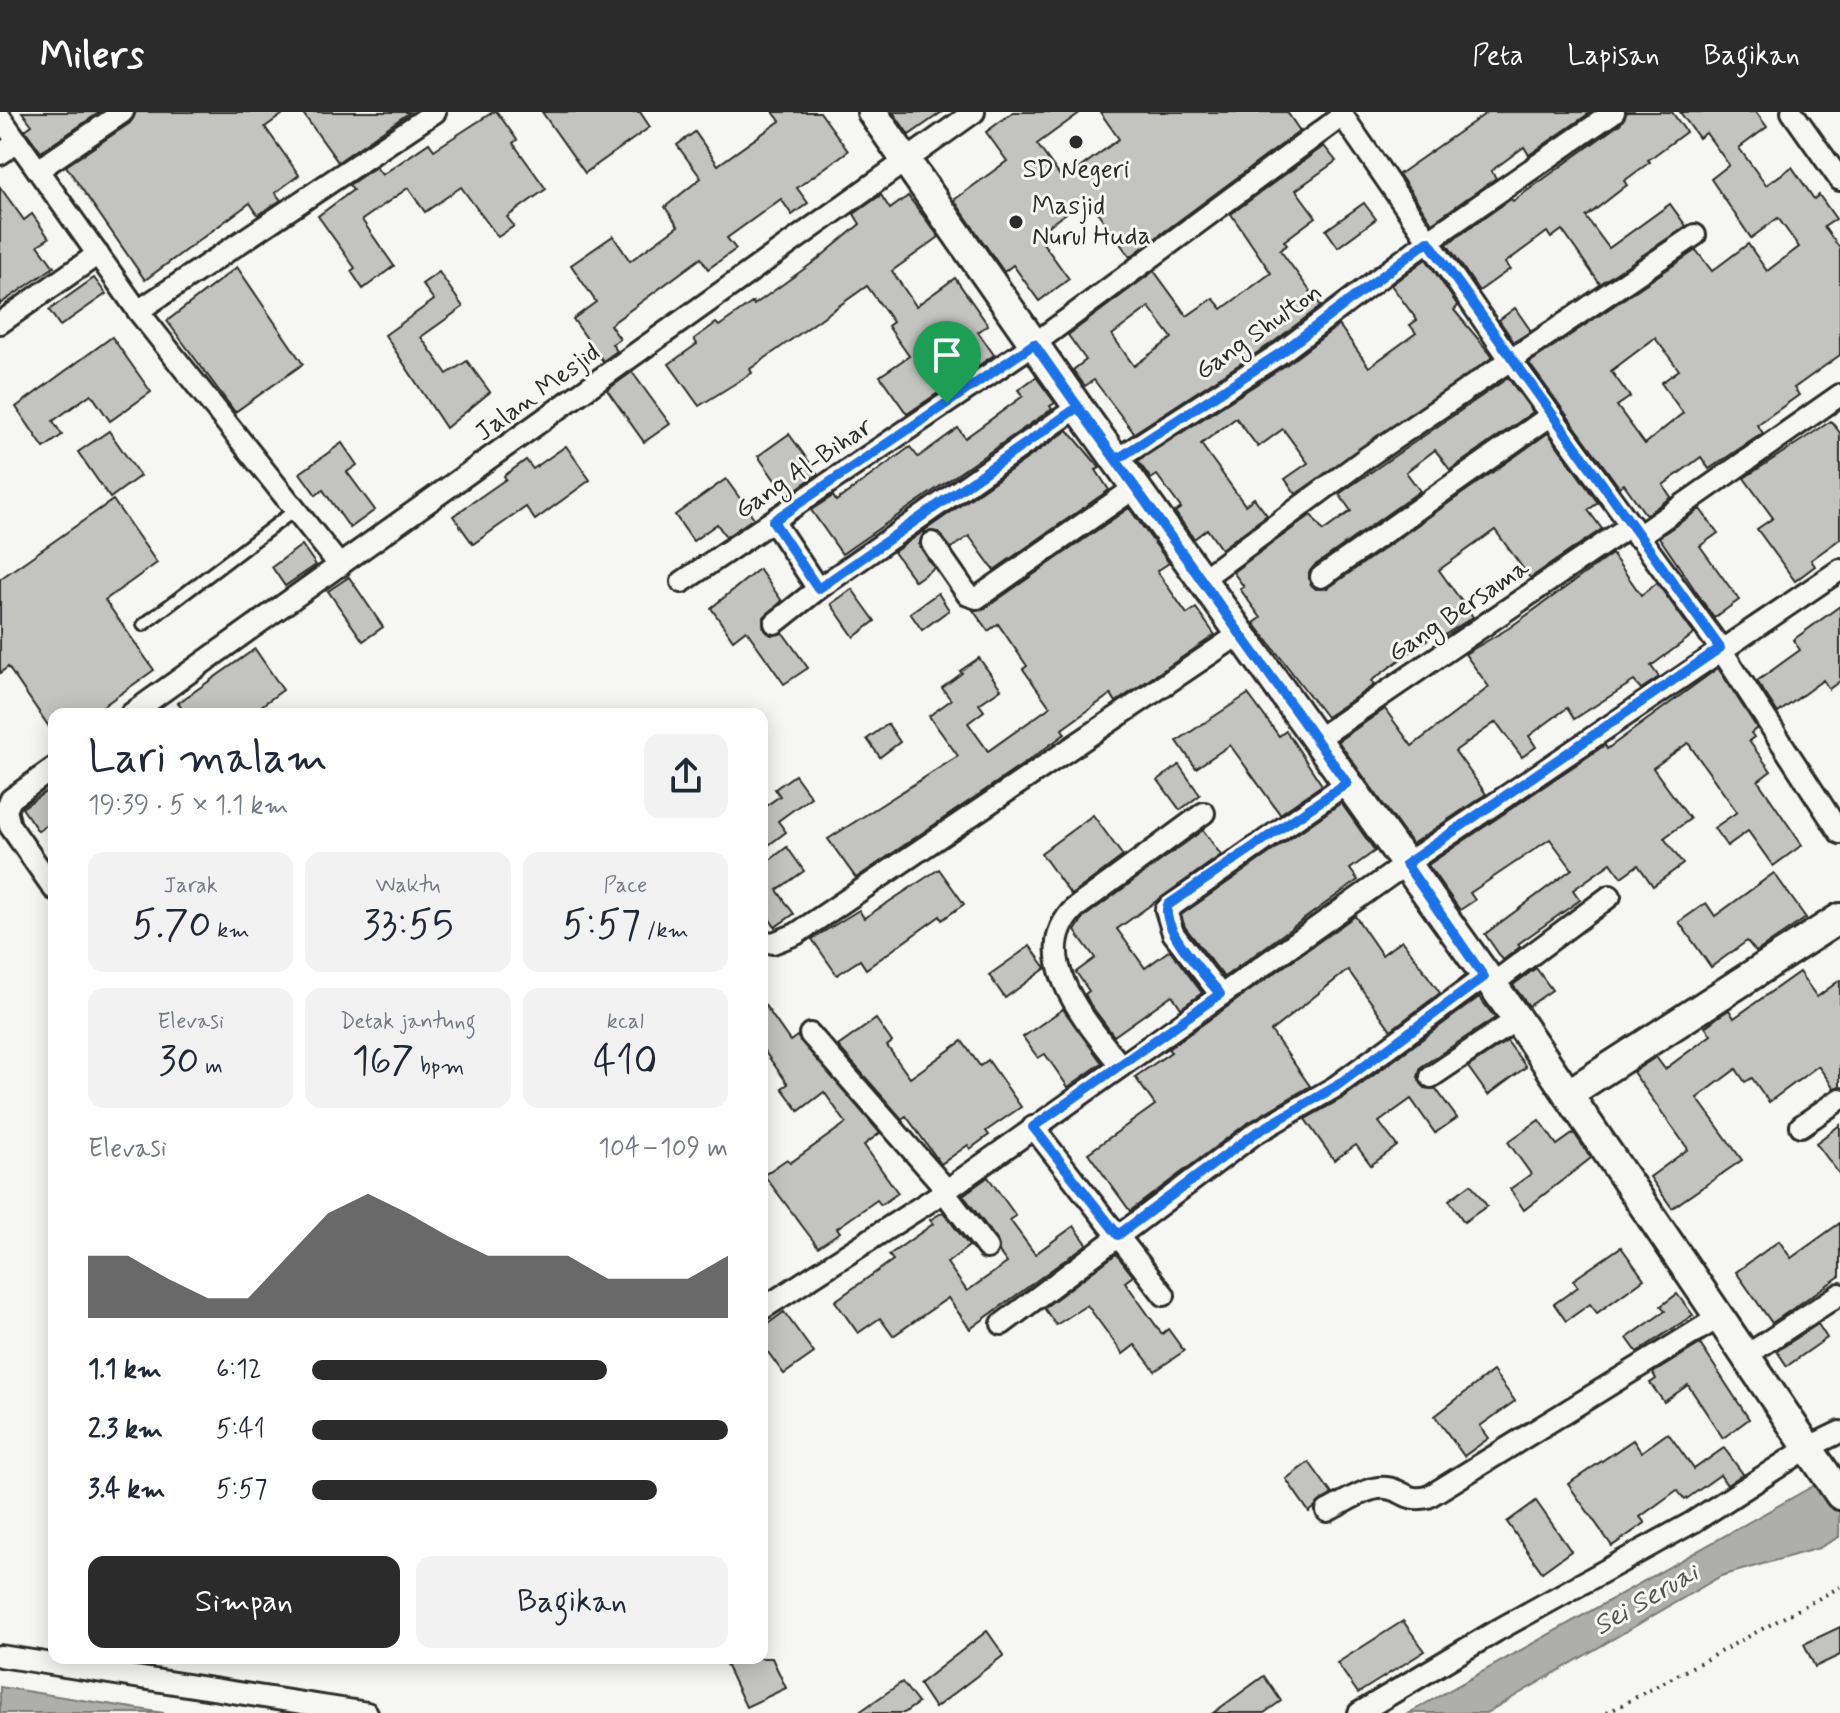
<!DOCTYPE html>
<html lang="id">
<meta charset="utf-8">
<style>
body{margin:0;font-family:Mynerve,sans-serif;background:#f2f2f3;color:#1f2937;height:100vh;display:flex;flex-direction:column;font-size:30px;white-space:nowrap}
*{box-sizing:border-box;margin:0}
p{font-size:26px;color:#747a83}
.icon{flex:none;width:44px;height:44px;fill:none;stroke:currentColor;stroke-width:2;stroke-linecap:round;stroke-linejoin:round}
.map{position:relative;flex:1;overflow:hidden}
.drawer{position:absolute;left:48px;top:596px;width:720px;height:956px;display:flex;flex-direction:column;background:#fff;border-radius:16px;box-shadow:0 4px 20px #0003}
.drawer>*{flex:none}
.pin{position:absolute;display:grid;place-items:center;width:68px;height:68px;color:#fff;margin:-82px -34px;border-radius:50% 50% 50% 0;rotate:-45deg;box-shadow:0 0 8px #0007}
.pin .icon{rotate:45deg}
.round{display:grid;place-items:center;flex:none;width:84px;height:84px;border-radius:16px;background:#f2f2f3}
.overview{display:flex;align-items:center;justify-content:space-between;height:136px;padding:0 40px}
h1{font-size:44px;font-weight:600;line-height:60px}
.figures{display:grid;grid-template-columns:repeat(3,1fr);gap:12px;height:136px;padding:8px 40px}
.figures div{display:grid;align-content:center;border-radius:16px;background:#f2f2f3;text-align:center}
.figures b{font-size:40px;font-weight:600}
.figures small{font-size:22px;font-weight:400}
.figures p{font-size:22px}
.chart{height:224px;padding:16px 40px}
.chart p{display:flex;justify-content:space-between}
.chart svg{width:100%;height:144px;margin-top:8px;fill:#2b2b2b;opacity:.7}
.primary-button{display:flex;gap:16px;margin-top:auto;padding:16px 40px}
.primary-button a{flex:1;height:92px;border-radius:16px;background:#2b2b2b;color:#fff;font-size:32px;font-weight:600;line-height:92px;text-align:center}
.primary-button a+a{background:#f2f2f3;color:#1f2937}
ul{padding:0 40px;list-style:none;font-size:26px}
li{display:grid;grid-template-columns:128px 96px 1fr;align-items:center;height:60px}
li i{height:20px;border-radius:10px;background:#2b2b2b}
header{display:flex;align-items:center;gap:48px;box-sizing:border-box;height:112px;padding:0 40px;background:#2b2b2b;color:#fff}
header strong{font-size:38px}
nav{display:flex;gap:44px;margin-inline-start:auto;font-size:28px}
.map>svg:first-child{display:block}
.water{fill:#aeaeab;stroke:#7a7a78;stroke-width:2}
.building{fill:#c3c3c0;stroke:#2b2b2b;stroke-width:2;fill-rule:evenodd}
.lines{fill:none;stroke-linecap:round;stroke-linejoin:round}
.lane-casing{stroke:#2b2b2b;stroke-width:16}
.street-casing{stroke:#2b2b2b;stroke-width:26}
.secondary-casing{stroke:#2b2b2b;stroke-width:34}
.path{stroke:#2b2b2b;stroke-width:4;stroke-dasharray:2 6;stroke-linecap:butt}
.lane{stroke:#f6f6f2;stroke-width:10}
.street{stroke:#f6f6f2;stroke-width:20}
.secondary{stroke:#f6f6f2;stroke-width:28}
.route-casing{stroke:#fff;stroke-width:16}
.route{stroke:#1a73e8;stroke-width:10}
.poi-dot{fill:#2b2b2b;stroke:#f6f6f2;stroke-width:3}
.labels{text-anchor:middle;dominant-baseline:central;stroke-width:6;stroke-linejoin:round;paint-order:stroke}
.poi-label{font-size:26px;fill:#2b2b2b;stroke:#f6f6f2}
.street-label{font-size:26px;fill:#2b2b2b;stroke:#f6f6f2}
.water-label{font-size:28px;font-style:italic;fill:#525251;stroke:#f6f6f2}
</style>
<header>
<strong>Milers</strong>
<nav><a>Peta</a><a>Lapisan</a><a>Bagikan</a></nav>
</header>
<div class="map">
<svg width="1840" height="1601" viewBox="0 0 1840 1601">
<rect width="100%" height="100%" fill="#f6f6f2"/>
<filter id="ink" filterUnits="userSpaceOnUse"><feTurbulence type="fractalNoise" baseFrequency=".0125" numOctaves="2"/><feDisplacementMap in="SourceGraphic" scale="16" xChannelSelector="R" yChannelSelector="G"/><feConvolveMatrix kernelMatrix="1 2 1 2 8 2 1 2 1" color-interpolation-filters="sRGB"/></filter>
<g filter="url(#ink)">
<g class="water">
<path d="M1840 1359 1839 1425 1819 1436 1721 1464 1486 1601H1409Z"/>
<path d="M0 1575 164 1601H0Z"/>
</g>
<g class="building">
<path d="M22 0H100L41 40 25 18 32 13Z"/>
<path d="M136 0H286L265 15 299 63 275 81 281 88 258 103 250 91 145 168 66 54 130 11Z"/>
<path d="M302 0H410L338 50Z"/>
<path d="M493 0H497L517 28 513 31 546 77 507 105 514 114 498 125 461 75 425 100 408 76 362 108 394 154 363 177 351 159 355 156 318 104 353 78 349 73 376 55 382 63 429 31 434 38Z"/>
<path d="M542 0H640L650 15 585 61Z"/>
<path d="M773 0H820L848 39 797 76 808 91 792 103 781 87 727 126 736 137 708 157 701 146 610 213 620 227 612 232 617 239 603 249 573 207 596 190 571 153 613 124 630 149 678 114 665 95 701 66 677 33 695 20 718 53 780 9Z"/>
<path d="M893 0H942L909 23Z"/>
<path d="M1013 0H1081L1037 32 1063 68 1119 27 1100 0H1287L1300 19 1130 145 1087 86 1047 115 1054 124 1043 131 1069 167 1039 189 1013 153 1004 160 954 88 1007 49 986 20Z"/>
<path d="M1488 0H1591L1529 43 1524 35 1491 59 1496 66 1432 111 1399 62Z"/>
<path d="M1627 0H1672L1686 20 1648 48 1650 50 1624 69 1627 73 1586 105 1609 136 1670 92 1686 114 1600 172 1562 118 1551 126 1547 120 1505 151 1510 157 1479 179 1447 132 1511 87 1513 89 1621 11Z"/>
<path d="M1680 0H1756L1767 15 1739 36 1766 73 1792 55 1814 87 1819 83 1836 107 1824 115 1840 136V243L1794 276 1799 283 1757 313 1763 321 1709 357 1701 345 1663 373 1671 385 1646 403 1624 372 1619 375 1529 251 1696 138 1712 159 1748 132 1767 159 1799 135 1778 106 1751 126 1711 67 1729 53 1706 21 1699 26ZM1655 226 1679 258 1661 271 1683 301 1645 332 1617 294 1630 285 1611 259Z"/>
<path d="M1324 34 1336 49 1296 78 1316 105 1284 129 1287 133 1280 138 1321 194 1275 229 1134 321 1094 268 1085 274 1073 258 1086 248 1068 223 1154 159 1187 204 1213 186 1222 197 1271 161 1231 102ZM1149 195 1172 226 1134 254 1112 223Z"/>
<path d="M0 75 24 108 32 102 49 126 38 133 54 155 0 192Z"/>
<path d="M881 83 890 97 908 84 939 125 892 159 916 194 955 166 988 213 978 220 994 243 907 302 880 264 909 244 888 214 893 210 867 174 750 257 752 261 699 294 669 252 697 232 694 227 716 211 719 214 753 190 754 193 818 147 860 112 854 102Z"/>
<path d="M1364 91 1376 107 1338 135 1326 118Z"/>
<path d="M1426 147 1458 194 1454 198 1493 245 1296 382 1285 367 1308 351 1283 317 1258 335 1236 306 1201 332 1245 393 1254 386 1267 403 1221 437 1207 417 1194 427 1175 400 1181 396 1157 363 1151 367 1138 349 1289 251 1339 213 1369 255 1416 221 1410 213 1417 208 1391 173Z"/>
<path d="M237 155 303 252 235 300 167 209Z"/>
<path d="M439 160 463 195 421 225 447 262 467 249 490 280 446 316 385 223 434 188 422 172Z"/>
<path d="M94 166 106 182 60 214 49 198Z"/>
<path d="M1515 196 1531 219 1514 230 1499 208Z"/>
<path d="M112 225 151 280 110 309 91 282 53 309 62 323 44 336 16 295Z"/>
<path d="M632 260 670 312 644 330 607 278Z"/>
<path d="M1036 265 1055 291 1050 294 1052 297 842 442 811 398 833 384 836 389 910 335 918 345 958 316 965 326 1023 284 1018 278Z"/>
<path d="M1508 266 1533 300 1450 358 1435 338 1406 360 1420 379 1314 454 1309 460 1310 472 1316 477 1328 476 1548 321 1598 391 1588 398 1602 417 1530 466 1495 418 1439 458 1473 505 1443 524 1439 519 1371 569 1374 573 1326 605 1254 511 1261 506 1240 477 1244 475 1233 460 1311 403 1323 419 1351 399 1339 382Z"/>
<path d="M1831 309 1840 321V427L1811 448 1815 454 1795 469 1757 417 1773 406 1744 366Z"/>
<path d="M1068 318 1100 356 1096 358 1109 378 994 458 969 424 951 436 938 420H925L919 433 934 456 915 469 894 440Z"/>
<path d="M109 319 140 364 110 386 78 340Z"/>
<path d="M789 322 818 362 786 384 758 344Z"/>
<path d="M342 331 357 353 347 360 375 398 350 416 323 378 316 383 300 361Z"/>
<path d="M566 334 590 368 535 408 526 395 473 432 453 404 506 367 504 364 526 348 533 357Z"/>
<path d="M726 367 754 406 726 425 717 412 693 429 675 403Z"/>
<path d="M113 388 157 451 105 488 154 558 92 602H54V622L8 555 0 561V467Z"/>
<path d="M1129 396 1169 451 1157 459 1187 502 1196 496 1215 523 1116 590 1111 582 1062 617 1065 622 1025 651 856 766 828 727 958 644 929 604 951 588 942 576 962 561 960 559 979 546 1001 577 979 592 984 599 968 611 988 639 1050 595 1023 557 1027 554 998 512 988 519 973 498 984 497Z"/>
<path d="M1700 397 1718 421 1700 434 1739 488 1714 506 1659 425Z"/>
<path d="M302 433 316 453 285 474 272 455Z"/>
<path d="M1612 442 1641 483 1657 471 1694 522 1651 554 1659 565 1641 577 1634 569 1574 607 1567 596 1529 624 1536 635 1522 645 1496 610 1455 639 1486 682 1412 732 1338 629 1385 597 1412 634 1489 575 1465 542 1509 516Z"/>
<path d="M759 457 782 489 763 506 764 518 771 523 783 521 808 556 784 572 746 518 733 528 711 496Z"/>
<path d="M349 465 383 515 363 529 328 479Z"/>
<path d="M852 477 875 509 854 525 831 492Z"/>
<path d="M938 481 949 498 922 518 910 501Z"/>
<path d="M1840 494V569L1829 577 1823 568 1778 601 1757 569 1800 538 1793 528Z"/>
<path d="M255 537 283 578 250 602H186L178 591Z"/>
<path d="M1718 556 1757 616 1751 621 1754 625 1749 629 1771 659 1758 669 1802 733 1773 754 1748 719 1727 734 1714 716 1737 700 1688 631 1653 656 1690 707 1664 726 1683 752 1653 774 1638 753 1621 765 1611 751 1573 778 1580 788 1518 832 1520 835 1503 848 1485 822 1572 757 1550 727 1470 781 1475 788 1460 798 1428 753 1605 633 1607 637Z"/>
<path d="M1248 582 1279 624 1286 619 1322 673 1280 702 1230 633 1196 656 1177 629Z"/>
<path d="M888 612 900 630 880 645 867 627Z"/>
<path d="M1179 653 1200 683 1180 698 1158 668Z"/>
<path d="M795 663 811 685 778 709 786 720 762 738V686L767 693 780 684 775 677Z"/>
<path d="M47 679 54 689V708L38 719 22 696Z"/>
<path d="M1341 691 1375 739 1350 757 1358 768 1224 865 1185 815 1181 803Z"/>
<path d="M1093 703 1123 744 1071 783 1041 741Z"/>
<path d="M1203 718 1221 743 1117 817 1145 856 1170 838 1202 881 1181 896 1172 883 1114 924 1090 892 1085 882 1089 879 1076 860 1095 846 1075 819 1084 805Z"/>
<path d="M787 735 804 759 777 778 794 802 775 815 762 796V757L769 755 766 751Z"/>
<path d="M939 757 964 792 942 808 940 804 866 857 860 848 837 863 812 827 859 798 864 806Z"/>
<path d="M1774 761 1806 806 1756 840 1747 829 1711 855 1679 810 1706 791 1715 804Z"/>
<path d="M1355 804 1382 843 1402 828 1440 881 1391 918 1348 858 1271 919 1310 974 1246 1012 1130 1099 1088 1041 1155 993 1135 965 1171 940 1168 937Z"/>
<path d="M1030 834 1046 856 1005 886 989 863Z"/>
<path d="M1536 856 1552 878 1529 894 1513 873Z"/>
<path d="M1799 860 1817 885 1840 868V974L1834 976 1818 954 1769 990 1752 966 1745 970 1736 957 1697 986 1742 1048 1672 1096 1650 1065 1688 1037 1633 960 1656 945 1665 957 1711 923 1705 915 1718 905 1729 898 1734 906Z"/>
<path d="M1479 885 1495 906 1421 955 1418 965 1425 976 1436 977 1457 1006 1435 1021 1411 987 1379 1010 1397 1034 1371 1053 1356 1033 1334 1048 1305 1007 1343 986Z"/>
<path d="M762 889 790 929 797 924 880 1021 864 1033 898 1081 881 1093 877 1088 837 1116 840 1120 818 1135 764 1063 787 1047 790 1051 846 1011 824 980 799 999 782 976 788 972 762 936Z"/>
<path d="M1063 897 1102 951 1068 975 1045 942 1038 946 1023 925Z"/>
<path d="M876 907 892 930 887 934 910 966 962 929 980 954 988 948 1021 995 986 1019 989 1023 970 1037 968 1033 941 1052 906 1004 902 1007 838 934Z"/>
<path d="M1507 929 1526 955 1488 983 1468 955Z"/>
<path d="M1539 1008 1557 1033 1574 1021 1591 1046 1524 1098 1510 1077 1531 1062 1508 1030Z"/>
<path d="M1840 1013V1063L1816 1031Z"/>
<path d="M988 1065 1016 1104 1010 1108 1035 1142 1074 1114 1087 1132 970 1217 948 1186 893 1224 880 1206 858 1221 835 1189 893 1148 889 1143 933 1112 930 1108 943 1100 969 1134 947 1151 967 1179 1007 1151 999 1140 997 1128 963 1083Z"/>
<path d="M1471 1072 1487 1094 1464 1110 1449 1088Z"/>
<path d="M1840 1111V1164L1772 1211 1736 1160 1779 1129 1791 1146Z"/>
<path d="M1621 1135 1644 1167 1597 1201 1590 1192 1566 1209 1554 1192 1578 1175 1573 1168Z"/>
<path d="M1116 1142 1133 1164 1125 1170 1162 1222 1168 1217 1184 1239 1155 1259 1135 1233 1123 1242 1087 1193 1056 1213 1044 1196Z"/>
<path d="M1677 1182 1693 1203 1637 1240 1627 1226 1665 1199 1661 1194Z"/>
<path d="M784 1200 814 1241 784 1262 762 1232V1216Z"/>
<path d="M1818 1212 1827 1226 1787 1254 1777 1239Z"/>
<path d="M1700 1232 1749 1307 1723 1326 1688 1273 1664 1290 1650 1271 1656 1267 1653 1261Z"/>
<path d="M1493 1259 1515 1289 1480 1314 1489 1326 1464 1344 1435 1304Z"/>
<path d="M1668 1321 1694 1357 1724 1336 1743 1362 1727 1373 1720 1363 1685 1388 1677 1378 1640 1405 1645 1411 1612 1434 1568 1372 1633 1328 1641 1340Z"/>
<path d="M1309 1350 1332 1382 1309 1400 1286 1367Z"/>
<path d="M1536 1389 1571 1439 1542 1460 1507 1410Z"/>
<path d="M1403 1509 1425 1539 1358 1581 1337 1551Z"/>
<path d="M1840 1515V1543L1815 1555 1804 1532Z"/>
<path d="M987 1519 1004 1543 935 1596 919 1572Z"/>
<path d="M723 1546H772L786 1576 746 1595Z"/>
<path d="M1264 1564 1281 1589 1264 1601H1213Z"/>
<path d="M902 1570 918 1591 904 1601H858Z"/>
</g>
<g class="lines">
<defs>
<path id="lane" d="M143 513 295 398"/>
<g id="street">
<path d="M1340 0 1510 247 1720 536 1840 721"/>
<path d="M1792 0 1840 68"/>
<path d="M0 5 138 199 340 454"/>
<path d="M0 42 18 30"/>
<path d="M38 58 123 0"/>
<path d="M138 199 435 0"/>
<path d="M0 211 98 142"/>
<path d="M1116 348 1282 240 1428 129 1614 0"/>
<path d="M773 409 818 477"/>
<path d="M1637 425 1840 283"/>
<path d="M932 431 968 483 977 486 1136 375"/>
<path d="M1321 465 1550 304"/>
<path d="M1201 468 1366 346 1695 123"/>
<path d="M682 470 1034 232 1342 4"/>
<path d="M775 511 818 477 1078 295"/>
<path d="M131 602 974 0"/>
<path d="M1316 628 1631 413"/>
<path d="M54 656 11 687 6 698 10 714 54 777"/>
<path d="M762 829 773 831 796 822 1241 521"/>
<path d="M1491 873 1610 784"/>
<path d="M1220 882 1173 821 1166 798 1347 671"/>
<path d="M810 922 947 1078"/>
<path d="M1120 953C1090 914 1025 844 1075 796L1204 701"/>
<path d="M1431 965 1517 907"/>
<path d="M1801 1014 1840 987"/>
<path d="M1033 1015 1164 1183"/>
<path d="M944 1080 987 1136"/>
<path d="M762 1197 944 1080 1406 752 1840 458"/>
<path d="M1002 1212 1254 1022 1335 975 1484 865"/>
<path d="M1747 1243 1840 1182"/>
<path d="M1327 1399C1344 1391 1367 1374 1386 1376 1405 1378 1405 1390 1428 1385L1721 1204"/>
<path d="M0 1544 367 1601"/>
<path d="M1359 1601 1496 1519 1693 1410 1809 1335 1840 1320"/>
</g>
<g id="secondary">
<path d="M872 0 1078 295 1517 907 1840 1383"/>
<path d="M1568 982 1840 806"/>
</g>
</defs>
<use href="#lane" class="lane-casing"/>
<use href="#street" class="street-casing"/>
<use href="#secondary" class="secondary-casing"/>
<path class="path" d="M1607 1601 1840 1475"/>
<use href="#lane" class="lane"/>
<use href="#street" class="street"/>
<use href="#secondary" class="secondary"/>
</g>
</g>
<g class="lines" filter="url(#ink)">
<defs>
<path id="route" d="M947 291 1034 232C1137 380 1243 525 1347 671L1168 793C1159 815 1206 864 1220 882L1033 1015 1118 1123 1254 1022 1335 975 1484 865 1406 752 1720 536 1428 129 1282 240 1116 348 1078 295 818 477 773 409 947 291"/>
</defs>
<use href="#route" class="route-casing"/>
<use href="#route" class="route"/>
</g>
<g class="poi-dot">
<circle cx="1076" cy="30" r="8"/>
<circle cx="1016" cy="110" r="8"/>
</g>
<g class="labels">
<g class="poi-label">
<text x="1076" y="58">SD Negeri</text>
<text x="1032" y="95" text-anchor="start">Masjid<tspan x="1032" dy="30">Nurul Huda</tspan></text>
</g>
<g class="street-label">
<text transform="translate(1259 220) rotate(-35)">Gang Shulton</text>
<text transform="translate(538 281) rotate(-36)">Jalan Mesjid</text>
<text transform="translate(804 357) rotate(-34)">Gang Al-Bihar</text>
<text transform="translate(1459 499) rotate(-34)">Gang Bersama</text>
</g>
<g class="water-label">
<text transform="translate(1646 1488) rotate(-30)">Sei Seruai</text>
</g>
</g>
</svg>
<div class="pin" style="left:947px;top:291px;background:#1e9e55"><svg class="icon" aria-label="arrive" viewBox="0 0 24 24"><path d="M6 21V4h12l-3 4 3 4H6"/></svg></div>
<section class="drawer">
<div class="overview"><div><h1>Lari malam</h1><p>19:39 · 5 × 1.1 km</p></div><a class="round"><svg class="icon" aria-label="share" viewBox="0 0 24 24"><path d="M12 15V3M7 8l5-5 5 5M5 13v7h14v-7"/></svg></a></div>
<div class="figures">
<div><p>Jarak</p><b>5.70<small> km</small></b></div>
<div><p>Waktu</p><b>33:55</b></div>
<div><p>Pace</p><b>5:57<small> /km</small></b></div>
</div>
<div class="figures">
<div><p>Elevasi</p><b>30<small> m</small></b></div>
<div><p>Detak jantung</p><b>167<small> bpm</small></b></div>
<div><p>kcal</p><b>410</b></div>
</div>
<div class="chart"><p><span>Elevasi</span>104–109 m</p>
<svg viewBox="0 0 160 44" preserveAspectRatio="none"><path d="M0 44V25L10 25L20 32L30 38L40 38L50 25L60 12L70 6L80 12L90 19L100 25L110 25L120 25L130 32L140 32L150 32L160 25V44z"/></svg>
</div>
<ul>
<li><b>1.1 km</b>6:12<i style="width:71%"></i></li>
<li><b>2.3 km</b>5:41<i style="width:100%"></i></li>
<li><b>3.4 km</b>5:57<i style="width:83%"></i></li>
</ul>
<div class="primary-button"><a>Simpan</a><a>Bagikan</a></div>
</section>
</div>
